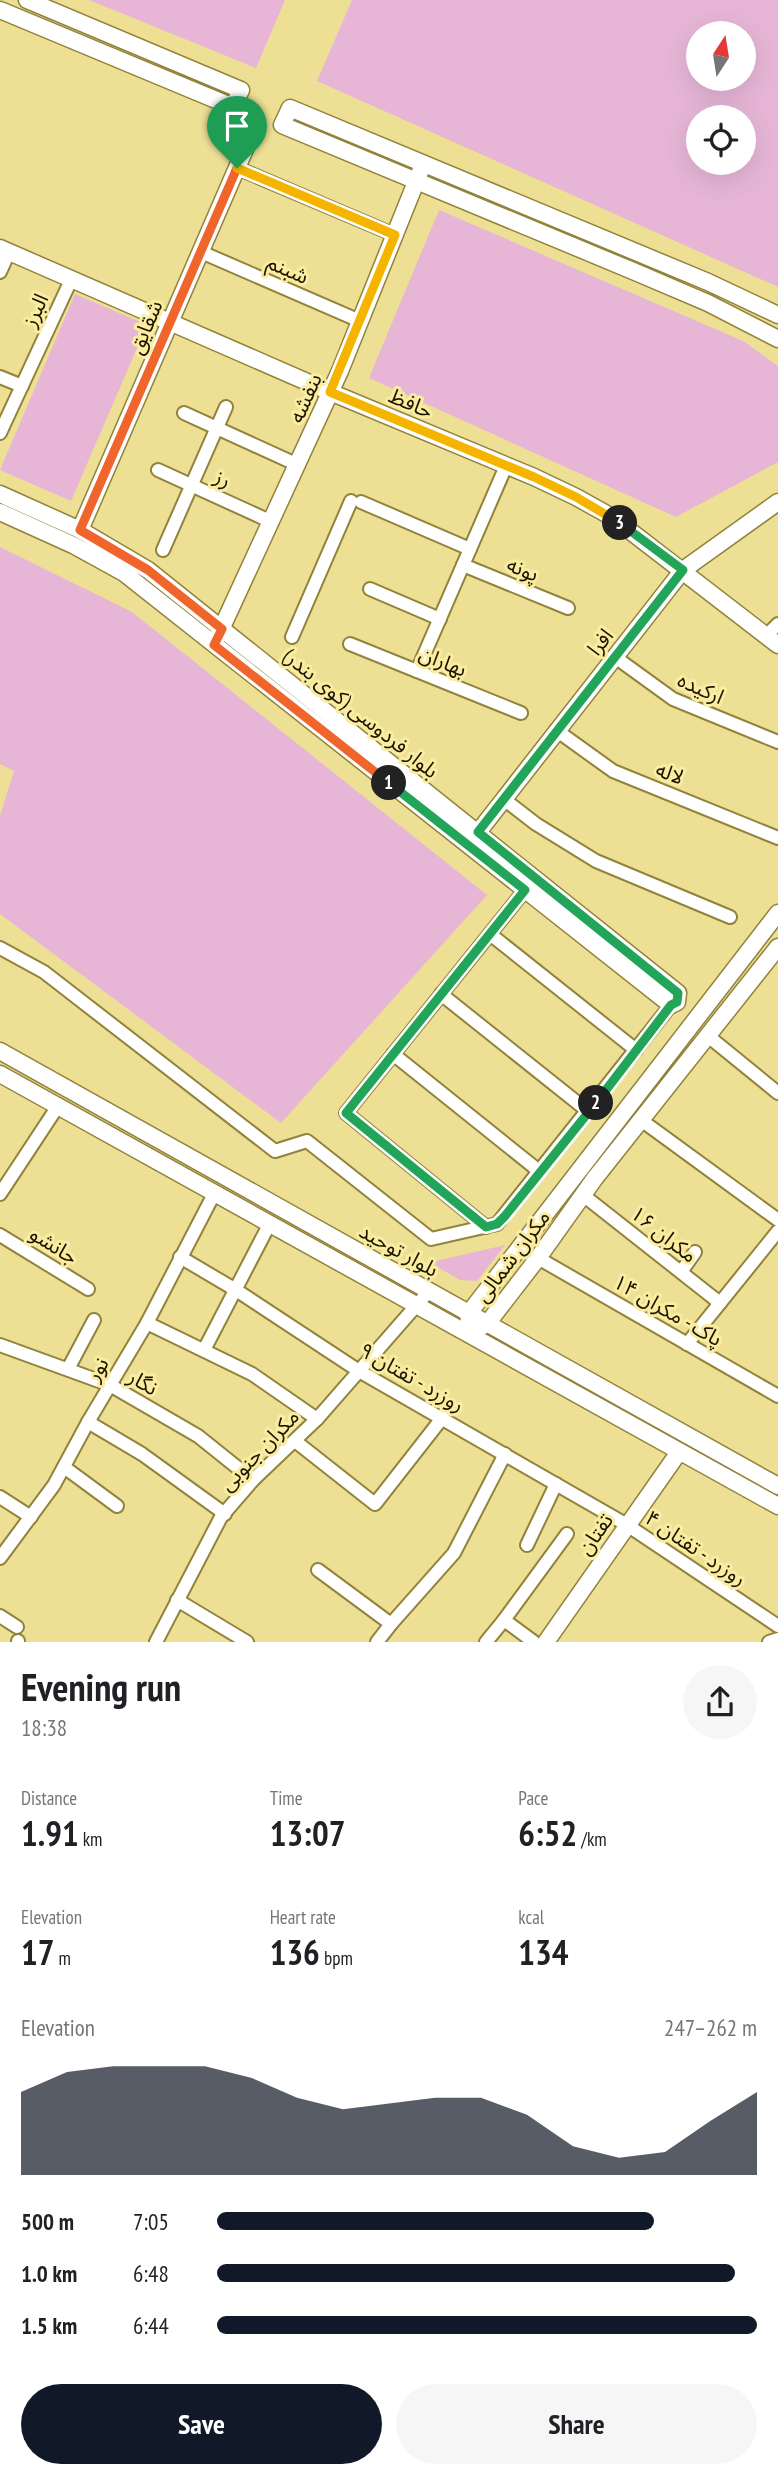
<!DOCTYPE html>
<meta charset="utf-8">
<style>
body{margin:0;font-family:"PT Sans Narrow","Noto Sans Arabic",sans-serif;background:#f6f6f6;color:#202124;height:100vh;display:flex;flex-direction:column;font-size:26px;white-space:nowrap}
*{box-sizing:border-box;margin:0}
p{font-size:23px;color:#757577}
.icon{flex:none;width:38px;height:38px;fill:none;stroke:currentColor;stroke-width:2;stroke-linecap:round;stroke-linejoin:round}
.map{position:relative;height:1642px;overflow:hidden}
.details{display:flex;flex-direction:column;background:#fff;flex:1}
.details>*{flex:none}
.needle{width:46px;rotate:12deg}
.fabs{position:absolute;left:686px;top:21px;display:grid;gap:14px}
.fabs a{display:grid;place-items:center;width:70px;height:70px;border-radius:50%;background:#fff;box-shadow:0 7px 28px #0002;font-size:35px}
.pin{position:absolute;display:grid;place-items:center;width:60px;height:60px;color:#fff;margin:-72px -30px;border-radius:50% 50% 50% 0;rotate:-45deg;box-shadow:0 0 7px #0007}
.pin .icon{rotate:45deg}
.km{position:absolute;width:35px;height:35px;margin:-18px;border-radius:50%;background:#222;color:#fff;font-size:19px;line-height:35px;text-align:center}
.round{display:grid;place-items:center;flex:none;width:74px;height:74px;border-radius:37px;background:#f6f6f6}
.headline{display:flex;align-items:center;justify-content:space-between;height:119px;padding:0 21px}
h1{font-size:38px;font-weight:800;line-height:52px}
.figures{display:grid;grid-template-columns:repeat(3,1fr);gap:10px;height:119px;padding:7px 21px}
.figures div{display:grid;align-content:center}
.figures b{font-size:35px;font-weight:800}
.figures small{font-size:19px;font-weight:400}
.figures p{font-size:19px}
.chart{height:196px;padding:14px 21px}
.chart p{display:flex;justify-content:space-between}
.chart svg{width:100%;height:126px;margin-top:7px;fill:#111827;opacity:.7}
.cta{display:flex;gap:14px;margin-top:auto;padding:14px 21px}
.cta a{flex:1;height:80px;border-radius:42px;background:#111827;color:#fff;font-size:28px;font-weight:800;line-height:80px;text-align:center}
.cta a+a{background:#f6f6f6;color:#202124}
ul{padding:0 21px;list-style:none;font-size:23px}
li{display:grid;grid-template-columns:112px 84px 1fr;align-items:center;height:52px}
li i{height:18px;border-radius:9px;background:#111827}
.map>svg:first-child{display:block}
.green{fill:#e7b6d7;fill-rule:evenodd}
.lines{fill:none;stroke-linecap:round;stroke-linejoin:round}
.street-casing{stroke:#91833a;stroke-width:16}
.secondary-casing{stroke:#91833a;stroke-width:19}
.street{stroke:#fff;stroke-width:12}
.secondary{stroke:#fff;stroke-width:16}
.split-1-casing{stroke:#fff;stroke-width:14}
.split-2-casing{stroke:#fff;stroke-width:14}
.split-3-casing{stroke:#fff;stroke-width:14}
.split-4-casing{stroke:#fff;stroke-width:14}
.split-1{stroke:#f0652b;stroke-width:9}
.split-2{stroke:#22a559;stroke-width:9}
.split-3{stroke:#22a559;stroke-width:9}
.split-4{stroke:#f5b400;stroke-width:9}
.labels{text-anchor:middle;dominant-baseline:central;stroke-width:6;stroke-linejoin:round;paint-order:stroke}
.street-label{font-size:21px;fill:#1b1500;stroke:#faeca1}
</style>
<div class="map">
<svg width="778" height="1642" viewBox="0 0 778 1642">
<rect width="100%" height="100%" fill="#eddf94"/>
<g class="green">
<path d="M89 0H285L256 68Z"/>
<path d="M352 0H778V287L317 81ZM698 33H744V79H698ZM698 117H744V163H698Z"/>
<path d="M439 210 743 341 778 366V462L676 517 369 378Z"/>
<path d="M75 294 147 325 71 501 0 470Z"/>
<path d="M0 547 132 612 487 895 281 1123 0 914V816L14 771 0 764Z"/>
<path d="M505 1245 477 1281 460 1280 434 1265 436 1261Z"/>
</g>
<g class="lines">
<defs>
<g id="street">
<path d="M237 168 395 235"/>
<path d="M201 252 360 321"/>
<path d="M0 272 9 252"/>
<path d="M0 377 22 386"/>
<path d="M184 413 298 465"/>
<path d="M0 433 71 280"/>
<path d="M158 470 272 522"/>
<path d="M361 502 470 549"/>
<path d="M163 550 226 407"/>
<path d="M463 565 568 608"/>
<path d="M370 589 440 619"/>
<path d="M766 636 778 624"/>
<path d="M292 637 351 501"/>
<path d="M350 644 521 713"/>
<path d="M615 657 673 699 778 742"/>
<path d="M417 671 506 466"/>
<path d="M556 730 613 771 778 838"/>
<path d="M505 800 536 824 596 861 730 917"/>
<path d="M490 934 636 1050"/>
<path d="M0 948 44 972 275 1151 307 1141 431 1239 497 1224 671 1005"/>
<path d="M441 994 589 1112"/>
<path d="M708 1036 778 1093"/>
<path d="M393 1054 539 1171"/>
<path d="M641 1120 778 1220"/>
<path d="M0 1194 58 1106"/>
<path d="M583 1195 720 1303"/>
<path d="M486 1227 346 1113 525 890"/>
<path d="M0 1235 88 1289"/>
<path d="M180 1257 236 1290 359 1371 627 1525 778 1626"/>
<path d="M538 1258 778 1396"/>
<path d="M681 1272 695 1252"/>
<path d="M147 1323 252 1374 317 1419"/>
<path d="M687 1344 778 1231"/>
<path d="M0 1345 110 1385 198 1436 253 1480"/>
<path d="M204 1350 270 1223"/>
<path d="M68 1369 94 1320"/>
<path d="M88 1422 142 1454 225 1514"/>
<path d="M295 1441 375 1504 443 1417"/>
<path d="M64 1467 117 1506"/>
<path d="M0 1497 31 1517"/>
<path d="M527 1545 556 1484"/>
<path d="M0 1558 54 1485 88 1422 147 1323 215 1192"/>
<path d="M318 1570 391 1624 377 1642"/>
<path d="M177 1600 247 1642"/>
<path d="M0 1616 17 1627"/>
<path d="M504 1620 567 1534"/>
<path d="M391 1624 454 1553 505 1454"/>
<path d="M18 1641V1642"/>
<path d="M156 1642 221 1517 253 1480 317 1419 429 1291"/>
<path d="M486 1642 504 1620 534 1642"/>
<path d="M769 1642 778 1639"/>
</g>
<g id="secondary">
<path d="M0 10 233 107 241 90 27 0"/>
<path d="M0 248 330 392 534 477 576 497 612 517 778 645"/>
<path d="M778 315 708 282 290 108 282 125 633 271 708 303 778 339"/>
<path d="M0 494 80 530 148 570 678 993 677 1002 671 1005 124 573 73 545 0 512"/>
<path d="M80 530 249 140"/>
<path d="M218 636 340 371 420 172"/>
<path d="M472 840 683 570 778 502"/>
<path d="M778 913 469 1313 468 1333 487 1324 538 1258 595 1178 778 947"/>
<path d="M0 1051 778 1486"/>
<path d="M0 1074 778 1506"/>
<path d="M546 1642 679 1452"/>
</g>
</defs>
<use href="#street" class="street-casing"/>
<use href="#secondary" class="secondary-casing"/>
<use href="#street" class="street"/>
<use href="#secondary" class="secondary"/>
</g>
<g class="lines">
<defs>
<path id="split-1" d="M237 168 80 530 148 570 222 629 214 645 389 783"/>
<path id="split-2" d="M389 783 525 890 346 1113 486 1227 497 1224 505 1216 596 1103"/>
<path id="split-3" d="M596 1103 671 1005 677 1002 678 993 478 832 683 570 620 523"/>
<path id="split-4" d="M237 168 395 235 330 392 534 477 576 497 620 523"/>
</defs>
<use href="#split-1" class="split-1-casing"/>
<use href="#split-2" class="split-2-casing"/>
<use href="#split-3" class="split-3-casing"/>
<use href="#split-4" class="split-4-casing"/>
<use href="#split-1" class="split-1"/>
<use href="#split-2" class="split-2"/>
<use href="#split-3" class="split-3"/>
<use href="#split-4" class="split-4"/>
</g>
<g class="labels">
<g class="street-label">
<text transform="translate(288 269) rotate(24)">شبنم</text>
<text transform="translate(35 310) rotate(-65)">البرز</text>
<text transform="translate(145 327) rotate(-67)">شقایق</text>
<text transform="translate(305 398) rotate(-66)">بنفشه</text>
<text transform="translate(411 403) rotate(23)">حافظ</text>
<text transform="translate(223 478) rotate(25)">رز</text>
<text transform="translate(523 569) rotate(22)">پونه</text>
<text transform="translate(600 642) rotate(-52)">افرا</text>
<text transform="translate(443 661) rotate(22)">بهاران</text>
<text transform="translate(701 688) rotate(24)">ارکیده</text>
<text transform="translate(361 713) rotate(39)">بلوار فردوسی (کوی بندر)</text>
<text transform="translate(670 773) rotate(21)">لاله</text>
<text transform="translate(664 1234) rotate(38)">مکران ۱۶</text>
<text transform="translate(54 1245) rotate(32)">جانشو</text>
<text transform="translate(399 1250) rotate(29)">بلوار توحید</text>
<text transform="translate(512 1256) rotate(-53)">مکران شمالی</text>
<text transform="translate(668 1310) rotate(30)">پاک - مکران ۱۴</text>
<text transform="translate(97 1369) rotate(-59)">نور</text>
<text transform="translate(412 1377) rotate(30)">روزرد - تفتان ۹</text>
<text transform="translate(143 1382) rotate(30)">نگار</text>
<text transform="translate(259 1450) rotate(-46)">مکران جنوبی</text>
<text transform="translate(595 1534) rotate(-55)">تفتان</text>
<text transform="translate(696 1548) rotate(34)">روزرد - تفتان ۴</text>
</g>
</g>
</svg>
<div class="fabs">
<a><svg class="needle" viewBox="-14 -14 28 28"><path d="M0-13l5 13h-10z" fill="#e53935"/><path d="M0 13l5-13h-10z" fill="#757577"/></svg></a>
<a><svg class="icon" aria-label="locate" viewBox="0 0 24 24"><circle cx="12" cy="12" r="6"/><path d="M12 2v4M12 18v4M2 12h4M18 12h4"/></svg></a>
</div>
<div class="pin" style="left:237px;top:168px;background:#1e9e55"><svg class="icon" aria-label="arrive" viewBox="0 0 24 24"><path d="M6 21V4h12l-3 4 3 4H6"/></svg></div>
<b class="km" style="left:389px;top:783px">1</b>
<b class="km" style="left:596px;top:1103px">2</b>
<b class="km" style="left:620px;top:523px">3</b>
</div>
<section class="details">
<div class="headline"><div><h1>Evening run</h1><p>18:38</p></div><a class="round"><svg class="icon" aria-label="share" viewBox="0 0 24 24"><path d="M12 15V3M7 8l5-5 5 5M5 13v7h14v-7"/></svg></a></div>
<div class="figures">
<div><p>Distance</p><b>1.91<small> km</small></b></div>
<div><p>Time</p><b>13:07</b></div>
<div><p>Pace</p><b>6:52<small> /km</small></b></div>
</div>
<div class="figures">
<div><p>Elevation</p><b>17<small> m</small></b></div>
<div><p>Heart rate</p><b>136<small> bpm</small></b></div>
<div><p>kcal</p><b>134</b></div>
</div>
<div class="chart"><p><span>Elevation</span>247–262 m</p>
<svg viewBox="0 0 160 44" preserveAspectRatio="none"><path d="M0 44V15L10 8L20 6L30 6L40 6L50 10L60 17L70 21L80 19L90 17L100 17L110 23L120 34L130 38L140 36L150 25L160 15V44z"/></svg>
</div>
<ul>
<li><b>500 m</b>7:05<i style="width:81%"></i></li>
<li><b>1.0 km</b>6:48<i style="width:96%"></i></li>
<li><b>1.5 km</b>6:44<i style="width:100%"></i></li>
</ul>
<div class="cta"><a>Save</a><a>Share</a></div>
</section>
